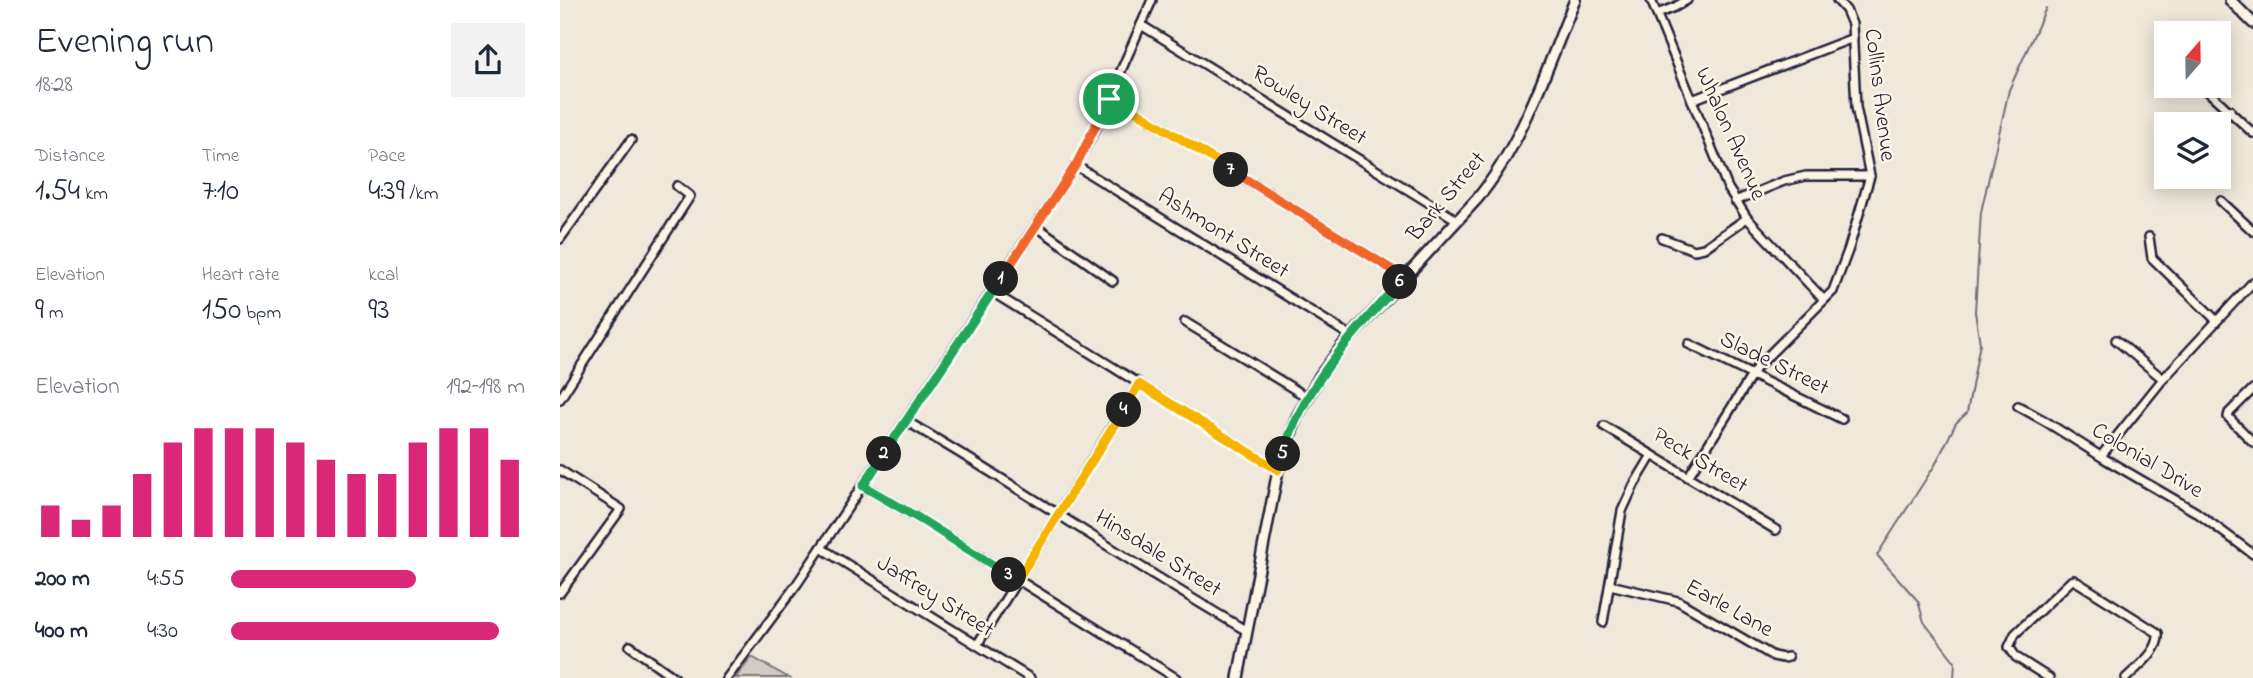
<!DOCTYPE html>
<meta charset="utf-8">
<style>
body{margin:0;font-family:"Indie Flower",sans-serif;background:#f2f2f3;color:#1f2937;height:100vh;display:flex;flex-direction:column;font-size:26px;white-space:nowrap}
*{box-sizing:border-box;margin:0}
p{font-size:23px;color:#747a83}
.icon{flex:none;width:38px;height:38px;fill:none;stroke:currentColor;stroke-width:2;stroke-linecap:round;stroke-linejoin:round}
.map{position:relative;flex:1;overflow:hidden}
.sheet{display:flex;flex-direction:column;background:#fff;width:560px}
.sheet>*{flex:none}
.needle{width:46px;rotate:20deg}
.fabs{position:absolute;left:1594px;top:21px;display:grid;gap:14px}
.fabs a{display:grid;place-items:center;width:77px;height:77px;border-radius:0px;background:#fff;box-shadow:0 4px 18px #0003;font-size:35px}
.pin{position:absolute;display:grid;place-items:center;width:60px;height:60px;color:#fff;margin:-30px;border:4px solid #fff;border-radius:50%;box-shadow:0 2px 7px #0007}
.km{position:absolute;width:35px;height:35px;margin:-18px;border-radius:50%;background:#222;color:#fff;font-size:19px;line-height:35px;text-align:center}
.round{display:grid;place-items:center;flex:none;width:74px;height:74px;border-radius:0px;background:#f2f2f3}
.headline{display:flex;align-items:center;justify-content:space-between;height:119px;padding:0 35px}
h1{font-size:38px;font-weight:600;line-height:52px}
.figures{display:grid;grid-template-columns:repeat(3,1fr);gap:10px;height:119px;padding:7px 35px}
.figures div{display:grid;align-content:center}
.figures b{font-size:30px;font-weight:600}
.figures small{font-size:19px;font-weight:400}
.figures p{font-size:19px}
.chart{height:196px;padding:14px 35px}
.chart p{display:flex;justify-content:space-between}
.chart svg{width:100%;height:126px;margin-top:7px;stroke:#db2777;stroke-width:6}
ul{padding:0 35px;list-style:none;font-size:23px}
li{display:grid;grid-template-columns:112px 84px 1fr;align-items:center;height:52px}
li i{height:18px;border-radius:9px;background:#db2777}
main{display:flex;flex:1;min-height:0}
.map>svg:first-child{display:block}
.green{fill:#d1cbc3;stroke:#7a767f;stroke-width:2}
.lines{fill:none;stroke-linecap:round;stroke-linejoin:round}
.stream{stroke:#716f79;stroke-width:2}
.minor-casing{stroke:#22223b;stroke-width:12}
.major-casing{stroke:#22223b;stroke-width:14}
.minor{stroke:#fcf5e5;stroke-width:7}
.major{stroke:#fcf5e5;stroke-width:9}
.split-1-casing{stroke:#fff;stroke-width:14}
.split-2-casing{stroke:#fff;stroke-width:14}
.split-3-casing{stroke:#fff;stroke-width:14}
.split-4-casing{stroke:#fff;stroke-width:14}
.split-5-casing{stroke:#fff;stroke-width:14}
.split-6-casing{stroke:#fff;stroke-width:14}
.split-7-casing{stroke:#fff;stroke-width:14}
.split-8-casing{stroke:#fff;stroke-width:14}
.split-1{stroke:#f0652b;stroke-width:9}
.split-2{stroke:#22a559;stroke-width:9}
.split-3{stroke:#22a559;stroke-width:9}
.split-4{stroke:#f5b400;stroke-width:9}
.split-5{stroke:#f5b400;stroke-width:9}
.split-6{stroke:#22a559;stroke-width:9}
.split-7{stroke:#f0652b;stroke-width:9}
.split-8{stroke:#f5b400;stroke-width:9}
.labels{text-anchor:middle;dominant-baseline:central;stroke-width:5;stroke-linejoin:round;paint-order:stroke}
.street-label{font-size:23px;fill:#22223b;stroke:#fcf5e5}
</style>
<main>
<section class="sheet">
<div class="headline"><div><h1>Evening run</h1><p>18:28</p></div><a class="round"><svg class="icon" aria-label="share" viewBox="0 0 24 24"><path d="M12 15V3M7 8l5-5 5 5M5 13v7h14v-7"/></svg></a></div>
<div class="figures">
<div><p>Distance</p><b>1.54<small> km</small></b></div>
<div><p>Time</p><b>7:10</b></div>
<div><p>Pace</p><b>4:39<small> /km</small></b></div>
</div>
<div class="figures">
<div><p>Elevation</p><b>9<small> m</small></b></div>
<div><p>Heart rate</p><b>150<small> bpm</small></b></div>
<div><p>kcal</p><b>93</b></div>
</div>
<div class="chart"><p><span>Elevation</span>192–198 m</p>
<svg viewBox="0 0 160 44" preserveAspectRatio="none"><path d="M5 44V33M15 44V38M25 44V33M35 44V22M45 44V11M55 44V6M65 44V6M75 44V6M85 44V11M95 44V17M105 44V22M115 44V22M125 44V11M135 44V6M145 44V6M155 44V17"/></svg>
</div>
<ul>
<li><b>200 m</b>4:55<i style="width:63%"></i></li>
<li><b>400 m</b>4:30<i style="width:91%"></i></li>
</ul>
</section>
<div class="map">
<svg width="1693" height="678" viewBox="0 0 1693 678">
<rect width="100%" height="100%" fill="#efe8db"/>
<filter id="ink" filterUnits="userSpaceOnUse"><feTurbulence type="fractalNoise" baseFrequency=".0143" numOctaves="2"/><feDisplacementMap in="SourceGraphic" scale="14" xChannelSelector="R" yChannelSelector="G"/><feConvolveMatrix kernelMatrix="1 2 1 2 8 2 1 2 1" color-interpolation-filters="sRGB"/></filter>
<g filter="url(#ink)">
<path class="green" d="M192 657 229 678H175Z"/>
<g class="lines">
<path class="stream" d="M1394 678 1395 662 1364 622 1358 601 1317 555 1375 465 1396 423 1407 413 1420 343 1415 312 1421 212 1449 90 1486 8"/>
<defs>
<g id="minor">
<path d="M1091 0 1168 188 1187 218 1264 300"/>
<path d="M1097 14 1115 7 1127 0"/>
<path d="M581 25 897 220"/>
<path d="M1642 86 1693 133"/>
<path d="M550 95 844 277"/>
<path d="M1132 100 1293 38"/>
<path d="M1659 126 1670 110"/>
<path d="M515 165 791 336"/>
<path d="M1175 201 1224 181 1246 176H1310"/>
<path d="M1661 201 1693 231"/>
<path d="M476 226 553 281"/>
<path d="M1589 237 1592 258 1656 320"/>
<path d="M1102 238 1134 250 1144 248 1187 218"/>
<path d="M0 239 71 140"/>
<path d="M432 292 718 470"/>
<path d="M625 322 747 397"/>
<path d="M1556 340 1603 379"/>
<path d="M1129 344 1282 419"/>
<path d="M1693 389 1669 413 1668 417 1693 442"/>
<path d="M0 399 130 196 117 186"/>
<path d="M1458 406 1485 421 1545 459 1636 512 1693 554"/>
<path d="M346 421C462 488 571 564 687 631"/>
<path d="M1044 426 1216 530"/>
<path d="M1541 456 1603 379 1693 282"/>
<path d="M0 470 61 509 0 593"/>
<path d="M1128 477 1197 367 1273 291 1289 248 1310 176 1296 107 1292 24 1286 10 1277 0"/>
<path d="M303 486 360 519 616 678"/>
<path d="M261 548 470 678"/>
<path d="M1050 585 1118 601 1213 656 1223 658 1228 657"/>
<path d="M1043 622 1062 511 1074 485 1092 455"/>
<path d="M417 645 579 384"/>
<path d="M70 646 115 678"/>
<path d="M167 678 237 584 517 163 535 130 592 0"/>
<path d="M1489 678 1456 657 1449 647 1455 634 1511 581 1514 580 1598 633C1600 651 1578 666 1566 678"/>
</g>
<g id="major">
<path d="M1670 0 1693 23"/>
<path d="M678 678 718 470 737 417 760 376 783 345 917 199C962 145 988 65 1015 0"/>
</g>
</defs>
<use href="#minor" class="minor-casing"/>
<use href="#major" class="major-casing"/>
<use href="#minor" class="minor"/>
<use href="#major" class="major"/>
</g>
</g>
<g class="lines" filter="url(#ink)">
<defs>
<path id="split-1" d="M441 279 517 163 549 99"/>
<path id="split-2" d="M324 454 441 279"/>
<path id="split-3" d="M324 454 303 486 360 519 449 575"/>
<path id="split-4" d="M449 575 457 580 564 410"/>
<path id="split-5" d="M564 410 579 384 718 470 723 454"/>
<path id="split-6" d="M723 454C744 385 792 335 840 282"/>
<path id="split-7" d="M671 170 844 277 840 282"/>
<path id="split-8" d="M549 99 550 95 671 170"/>
</defs>
<use href="#split-1" class="split-1-casing"/>
<use href="#split-2" class="split-2-casing"/>
<use href="#split-3" class="split-3-casing"/>
<use href="#split-4" class="split-4-casing"/>
<use href="#split-5" class="split-5-casing"/>
<use href="#split-6" class="split-6-casing"/>
<use href="#split-7" class="split-7-casing"/>
<use href="#split-8" class="split-8-casing"/>
<use href="#split-1" class="split-1"/>
<use href="#split-2" class="split-2"/>
<use href="#split-3" class="split-3"/>
<use href="#split-4" class="split-4"/>
<use href="#split-5" class="split-5"/>
<use href="#split-6" class="split-6"/>
<use href="#split-7" class="split-7"/>
<use href="#split-8" class="split-8"/>
</g>
<g class="labels">
<g class="street-label">
<text transform="translate(1319 95) rotate(83)">Collins Avenue</text>
<text transform="translate(749 106) rotate(32)">Rowley Street</text>
<text transform="translate(1170 134) rotate(66)">Whalon Avenue</text>
<text transform="translate(887 197) rotate(-50)">Bark Street</text>
<text transform="translate(663 234) rotate(32)">Ashmont Street</text>
<text transform="translate(1214 364) rotate(26)">Slade Street</text>
<text transform="translate(1140 461) rotate(31)">Peck Street</text>
<text transform="translate(1587 461) rotate(31)">Colonial Drive</text>
<text transform="translate(598 554) rotate(32)">Hinsdale Street</text>
<text transform="translate(375 597) rotate(32)">Jaffrey Street</text>
<text transform="translate(1169 609) rotate(29)">Earle Lane</text>
</g>
</g>
</svg>
<div class="fabs">
<a><svg class="needle" viewBox="-14 -14 28 28"><path d="M0-13l5 13h-10z" fill="#e53935"/><path d="M0 13l5-13h-10z" fill="#747a83"/></svg></a>
<a><svg class="icon" aria-label="layers" viewBox="0 0 24 24"><path d="M12 4l9 5-9 5-9-5zM3 14l9 5 9-5"/></svg></a>
</div>
<div class="pin" style="left:549px;top:99px;background:#1e9e55"><svg class="icon" aria-label="arrive" viewBox="0 0 24 24"><path d="M6 21V4h12l-3 4 3 4H6"/></svg></div>
<b class="km" style="left:441px;top:279px">1</b>
<b class="km" style="left:324px;top:454px">2</b>
<b class="km" style="left:449px;top:575px">3</b>
<b class="km" style="left:564px;top:410px">4</b>
<b class="km" style="left:723px;top:454px">5</b>
<b class="km" style="left:840px;top:282px">6</b>
<b class="km" style="left:671px;top:170px">7</b>
</div>
</main>
